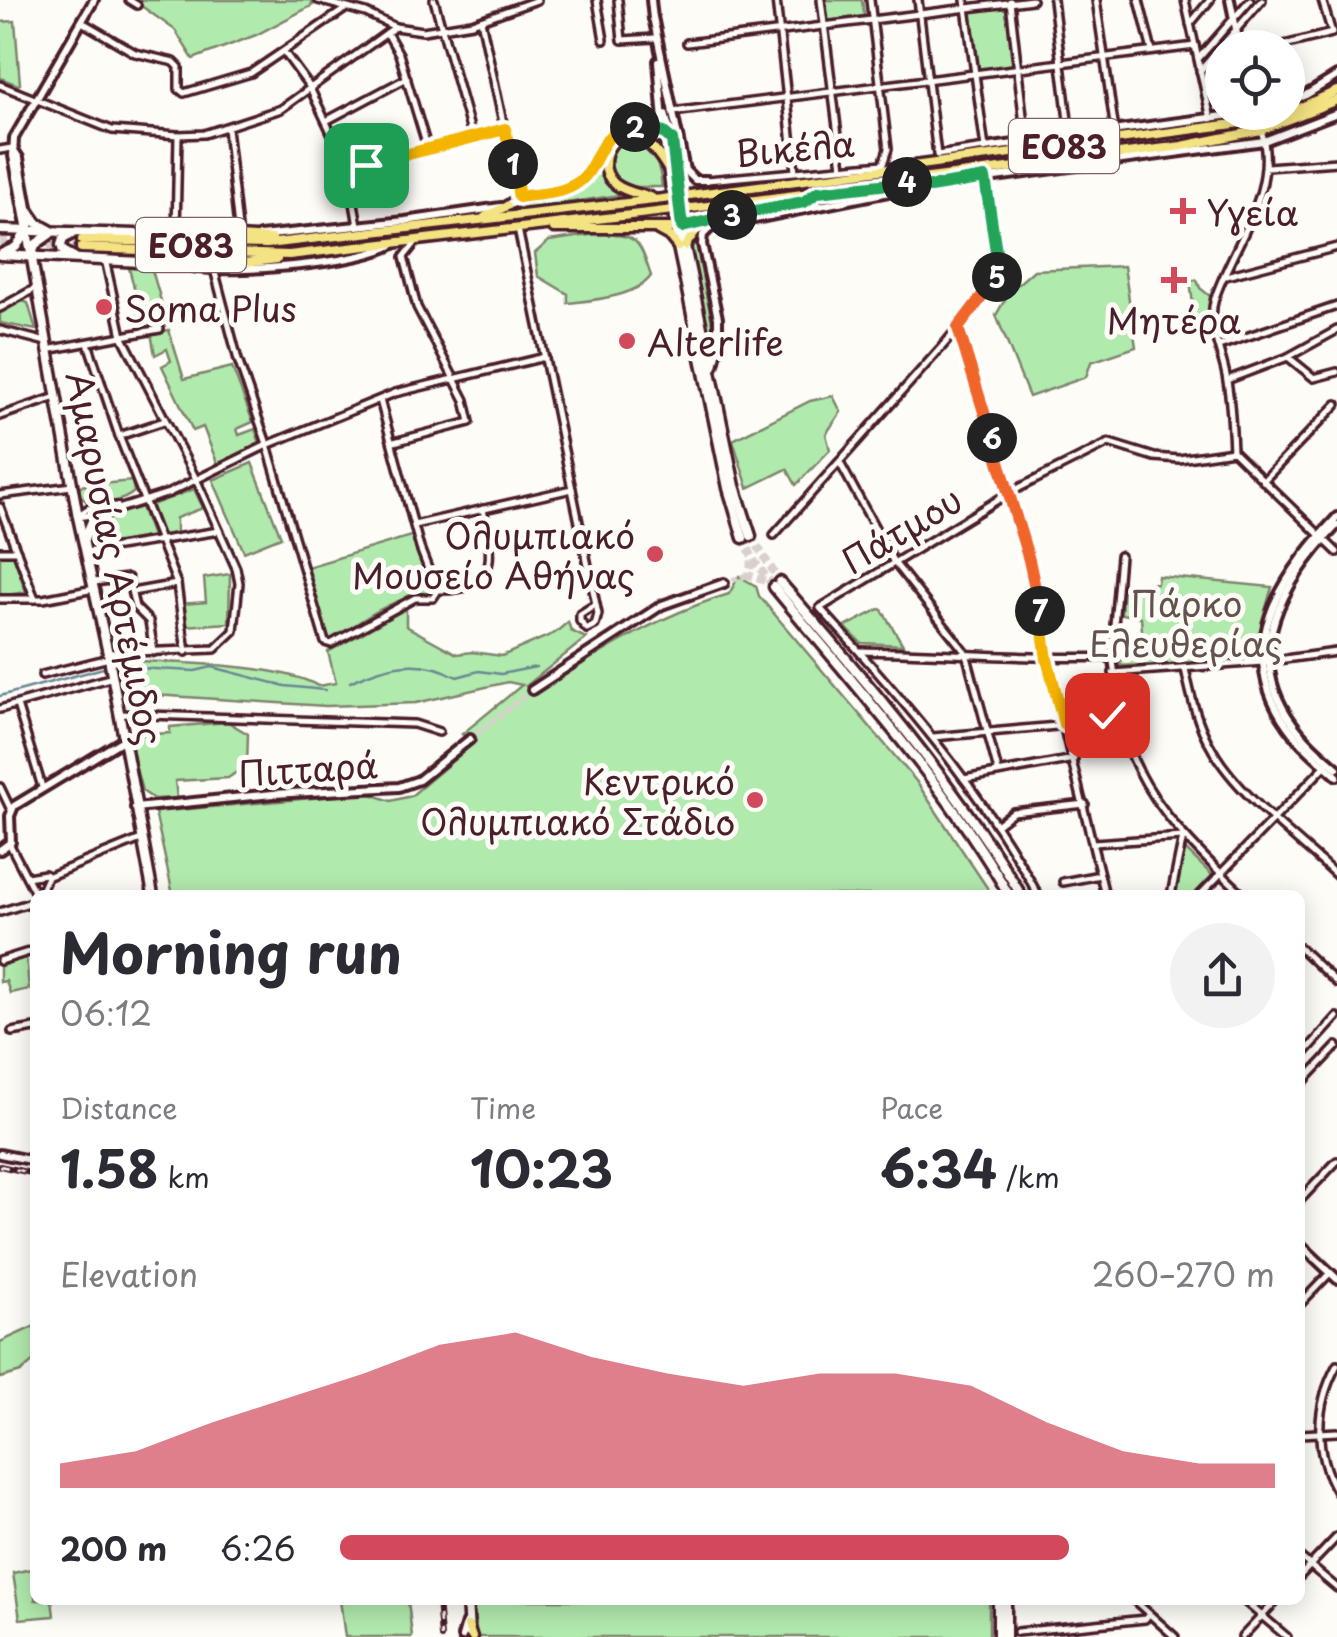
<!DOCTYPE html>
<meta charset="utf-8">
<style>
body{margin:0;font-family:"Playpen Sans",sans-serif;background:#f2f2f3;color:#2b2b33;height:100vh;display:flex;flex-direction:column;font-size:38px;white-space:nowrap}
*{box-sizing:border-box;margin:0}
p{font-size:32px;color:#7c7c81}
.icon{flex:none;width:55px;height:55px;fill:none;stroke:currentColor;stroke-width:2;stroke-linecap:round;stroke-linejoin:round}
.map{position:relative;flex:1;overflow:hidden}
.details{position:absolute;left:30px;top:890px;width:1275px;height:715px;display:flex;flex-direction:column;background:#fff;border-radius:15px;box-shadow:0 5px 25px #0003}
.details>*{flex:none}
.controls{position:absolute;left:1205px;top:30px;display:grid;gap:20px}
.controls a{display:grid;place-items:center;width:100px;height:100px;border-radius:50%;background:#fff;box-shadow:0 5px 25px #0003;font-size:50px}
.pin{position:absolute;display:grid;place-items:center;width:85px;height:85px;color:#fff;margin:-42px;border-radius:20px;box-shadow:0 5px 15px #0006}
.km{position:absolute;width:50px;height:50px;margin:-25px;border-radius:50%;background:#222;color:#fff;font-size:28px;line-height:50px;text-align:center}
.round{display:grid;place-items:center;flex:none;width:105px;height:105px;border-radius:52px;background:#f2f2f3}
.overview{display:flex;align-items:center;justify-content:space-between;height:170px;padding:0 30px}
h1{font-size:55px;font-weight:700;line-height:75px}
.metrics{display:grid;grid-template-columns:repeat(3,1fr);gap:15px;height:170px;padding:10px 30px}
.metrics div{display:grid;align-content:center}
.metrics b{font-size:50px;font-weight:700}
.metrics small{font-size:28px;font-weight:400}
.metrics p{font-size:28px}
.chart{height:280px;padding:20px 30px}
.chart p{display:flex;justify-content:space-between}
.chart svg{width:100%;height:180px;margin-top:10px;fill:#d1495b;opacity:.7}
ul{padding:0 30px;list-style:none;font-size:32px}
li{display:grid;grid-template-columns:160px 120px 1fr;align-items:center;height:75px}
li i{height:25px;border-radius:12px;background:#d1495b}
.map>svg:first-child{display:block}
.green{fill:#b1eaad;stroke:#7e846c;stroke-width:2.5}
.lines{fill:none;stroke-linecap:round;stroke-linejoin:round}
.stream{stroke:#6a8992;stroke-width:2.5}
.tertiary-tunnel{stroke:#d9d0ce;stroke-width:6;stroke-dasharray:6 3;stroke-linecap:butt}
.secondary-tunnel{stroke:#d9d0ce;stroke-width:8;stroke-dasharray:8 4;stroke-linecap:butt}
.primary-tunnel{stroke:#d9d0ce;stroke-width:8;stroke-dasharray:8 4;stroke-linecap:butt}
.minor-casing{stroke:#4a1f2b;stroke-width:12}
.tertiary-casing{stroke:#4a1f2b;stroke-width:14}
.secondary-casing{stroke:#4a1f2b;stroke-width:15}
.primary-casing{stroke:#4a1f2b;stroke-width:15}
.minor{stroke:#fdfcf7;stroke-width:5}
.tertiary{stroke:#fdfcf7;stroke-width:6}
.secondary{stroke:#fdfcf7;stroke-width:8}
.primary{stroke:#f4e382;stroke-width:8}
.rail-casing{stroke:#4a1f2b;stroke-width:6}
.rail{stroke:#fdfcf7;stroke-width:2.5;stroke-dasharray:8;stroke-linecap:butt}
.primary-bridge-casing{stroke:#4a1f2b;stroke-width:15;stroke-linecap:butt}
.primary-bridge{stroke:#f4e382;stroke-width:8}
.split-1-casing{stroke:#fff;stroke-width:20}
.split-2-casing{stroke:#fff;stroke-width:20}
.split-3-casing{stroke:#fff;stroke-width:20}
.split-4-casing{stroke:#fff;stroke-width:20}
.split-5-casing{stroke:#fff;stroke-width:20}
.split-6-casing{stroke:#fff;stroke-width:20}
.split-7-casing{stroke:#fff;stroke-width:20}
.split-8-casing{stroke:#fff;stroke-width:20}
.split-1{stroke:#f5b400;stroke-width:12}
.split-2{stroke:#f5b400;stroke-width:12}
.split-3{stroke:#22a559;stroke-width:12}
.split-4{stroke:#22a559;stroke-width:12}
.split-5{stroke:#22a559;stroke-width:12}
.split-6{stroke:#f0652b;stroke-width:12}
.split-7{stroke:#f0652b;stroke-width:12}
.split-8{stroke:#f5b400;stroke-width:12}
.poi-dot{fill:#d1495b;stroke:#fdfcf7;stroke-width:4}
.labels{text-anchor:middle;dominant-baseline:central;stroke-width:10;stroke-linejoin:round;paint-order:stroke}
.shield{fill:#fdfcf7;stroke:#806168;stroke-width:2.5}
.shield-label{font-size:32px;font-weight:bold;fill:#4a1f2b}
.street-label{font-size:35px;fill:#4a1f2b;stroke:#fdfcf7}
.poi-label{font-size:35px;fill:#4a1f2b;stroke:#fdfcf7;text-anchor:start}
.park-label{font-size:35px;fill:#64524c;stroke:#fdfcf7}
</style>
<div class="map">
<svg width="1337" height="1637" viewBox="0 0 1337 1637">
<rect width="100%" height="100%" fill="#fdfcf7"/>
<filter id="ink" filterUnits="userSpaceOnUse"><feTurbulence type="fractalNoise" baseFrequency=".01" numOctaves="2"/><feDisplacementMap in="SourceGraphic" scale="20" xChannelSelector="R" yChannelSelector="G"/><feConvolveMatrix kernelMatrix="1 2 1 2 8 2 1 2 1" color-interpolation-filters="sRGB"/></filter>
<g filter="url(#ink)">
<g class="green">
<path d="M133 0H310L313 5 256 35 193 59 175 30Z"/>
<path d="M824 0H862L864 16 828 21Z"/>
<path d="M1006 7 1014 65 976 70 969 11Z"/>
<path d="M15 21 20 84 18 85 0 78V22Z"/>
<path d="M627 140C653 142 660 164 662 187H634L614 177C606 161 610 147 627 140Z"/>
<path d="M600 159 606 180 626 194 499 213 522 198 579 187Z"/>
<path d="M705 226C687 246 714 311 714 340L710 342 691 254 692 241Z"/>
<path d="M596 234C638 235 638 237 651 276 636 297 593 300 568 303V294L538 276 535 253 549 241Z"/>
<path d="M1124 266 1136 347 1091 362 1086 377 1029 397 996 315 1010 291 1034 270Z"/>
<path d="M129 268 152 270 168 325 139 329 134 305 138 303Z"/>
<path d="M1197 280 1200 288 1210 296 1208 325 1196 327 1190 281Z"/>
<path d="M22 301 28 303 36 330 0 323V313Z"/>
<path d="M169 330 184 379 232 367 253 422 237 429 239 435 255 429 260 443 218 465 203 427 193 431 162 366 171 361 167 349 155 355 151 333Z"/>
<path d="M833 396 841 412 826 434 830 450 796 485 787 469 748 488 733 440 810 401Z"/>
<path d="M252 463 281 537 244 552 213 480Z"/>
<path d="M132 481 134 492C123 502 102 505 88 503L80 495 79 486Z"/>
<path d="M194 489 203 508 176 518V534L159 537 149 506Z"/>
<path d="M141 507 152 536 89 548C88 516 117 514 141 507Z"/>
<path d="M414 535 430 592C392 598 363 619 331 641L327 635 307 567Z"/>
<path d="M0 554H13L26 592 0 596Z"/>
<path d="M230 574 229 623 184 626 181 604 206 602 204 578Z"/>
<path d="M739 576 756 586 759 596 916 781 992 895H173L155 812 368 793 391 801 411 796 475 742 462 734 522 685 508 682 416 703 326 706 124 693 119 660C167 663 280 663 318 686L336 683 328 652 406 609V626L457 654 472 652 502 656 555 633 568 622 571 631 586 638 526 686 537 692 593 652 596 656C638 630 680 609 729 594Z"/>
<path d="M1158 576 1272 587 1262 621 1258 659 1145 672 1144 665 1121 666 1120 660 1144 658 1141 617 1121 614 1123 584 1157 583Z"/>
<path d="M880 609 882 610 903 645 861 643 845 627Z"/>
<path d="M228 722 248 734 247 765 228 778 175 781 177 798 154 799 142 791 131 750 137 735 170 733V727Z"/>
<path d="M1184 848 1213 876 1196 895H1173L1180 850Z"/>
<path d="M26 956 29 989 10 993 6 981 0 982V964Z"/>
<path d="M35 1326V1360L21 1372 0 1378V1342Z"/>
<path d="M35 1568V1600H52L54 1616 20 1619 13 1573Z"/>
<path d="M340 1600H408L412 1637H345Z"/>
<path d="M472 1600H989V1637H477Z"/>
</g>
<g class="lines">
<g class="stream">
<path d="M115 667 195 671 212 667 285 686 325 690"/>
<path d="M350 682C386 665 420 656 457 677L479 671 501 674 536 667"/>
<path d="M0 696 107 667"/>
</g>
<g class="tertiary-tunnel">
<path d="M724 583 748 575"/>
<path d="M470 739 532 690"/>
</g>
<g class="secondary-tunnel">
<path d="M751 536 780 582"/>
<path d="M743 538 755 562 774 587"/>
<path d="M752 561 748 575 768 582"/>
</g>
<g class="primary-tunnel">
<path d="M0 236 82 240"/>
<path d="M0 244 81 248"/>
</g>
<defs>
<g id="minor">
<path d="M129 0 137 5"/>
<path d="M318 0 366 13 395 27 423 31 472 23 537 0"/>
<path d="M434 0 473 139"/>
<path d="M597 0 604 40"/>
<path d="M618 0 622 40 655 38"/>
<path d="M776 0 795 171"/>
<path d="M821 0 842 167"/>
<path d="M918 0 937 155 985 148 965 0"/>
<path d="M1053 0 1070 136"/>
<path d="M1096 0 1115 131"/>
<path d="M1139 0 1152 51"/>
<path d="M1185 0 1211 119"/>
<path d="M1010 1 1026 142"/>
<path d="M481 20 519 197"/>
<path d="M82 22 135 53 174 62 179 67V89L184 93 251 73 345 9"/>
<path d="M1190 24 1210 0"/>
<path d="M387 33 399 54 428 150"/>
<path d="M687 43 1032 0"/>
<path d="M1272 48 1332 33 1322 0"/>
<path d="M284 52 309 86 348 168 358 226"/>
<path d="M1199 58 1250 0"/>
<path d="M1200 71 1262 0"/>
<path d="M0 85 112 130 178 135 204 134 281 109 395 27"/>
<path d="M672 112 1195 46"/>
<path d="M326 121 407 78"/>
<path d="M227 128 239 237"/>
<path d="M0 150 12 148"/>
<path d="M1267 167 1337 162"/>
<path d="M348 168 505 129"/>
<path d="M707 180 883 164 888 149 870 0"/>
<path d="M518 229 598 614 595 625 587 629 580 621V614L596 604"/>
<path d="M176 233 178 135"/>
<path d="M105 259 122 336 197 481 236 568 239 583 234 631 215 649 108 653"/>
<path d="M214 269 238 360 266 441 325 642 331 644 415 598H433L437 592 420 548 380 400"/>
<path d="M1226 276 1337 247"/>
<path d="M0 308 36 288"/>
<path d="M958 328 1029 560 1047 659 1105 895"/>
<path d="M0 330 46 342"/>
<path d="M88 343 119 436 177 584 186 652"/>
<path d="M1219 346 1337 306"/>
<path d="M47 350 160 329"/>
<path d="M1288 357 1337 330"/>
<path d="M1227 380 1288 357 1314 378 1337 372"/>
<path d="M0 416 56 397"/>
<path d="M119 436 164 421"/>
<path d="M394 442 470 422 465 400 417 307 404 257 416 242"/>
<path d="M1233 451C1232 428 1231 404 1227 381 1223 353 1206 326 1215 298 1233 244 1280 190 1261 130"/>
<path d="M1233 451 1337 552"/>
<path d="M840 463 893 561 966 653 998 771"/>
<path d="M1263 481 1337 404"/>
<path d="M0 495 72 486"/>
<path d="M0 507 35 599"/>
<path d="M80 514 89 508 117 506"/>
<path d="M78 517 109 512 169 493 267 445 395 393 545 357"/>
<path d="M414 525 572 489"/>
<path d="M774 535 947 341 994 282 997 258 985 178"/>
<path d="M0 551H17"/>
<path d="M86 552 219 531"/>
<path d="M94 582 128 578 135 607 149 621 154 652"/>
<path d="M436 590C500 592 493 558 483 509"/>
<path d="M132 592 177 584"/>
<path d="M0 599H43L94 589"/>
<path d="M860 651C944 652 1027 660 1111 657"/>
<path d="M1112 657C1117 676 1114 699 1119 719 1138 794 1189 844 1244 895"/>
<path d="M1111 660 1120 556"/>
<path d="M1185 669C1191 697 1197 724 1212 749 1237 794 1299 840 1337 876"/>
<path d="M1113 673 1263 662 1336 652"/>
<path d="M42 675 109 658"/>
<path d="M17 705 42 787"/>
<path d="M0 709 113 677"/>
<path d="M119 714 414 724 439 732"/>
<path d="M933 737 1057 726 1118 713"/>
<path d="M964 779 1074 759"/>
<path d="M0 787 11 810"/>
<path d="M996 825 1013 812 1085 804"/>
<path d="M1093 843 1183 837"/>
<path d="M10 845 36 895"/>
<path d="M27 877 45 874 47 877"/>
<path d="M1063 882 1100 875"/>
<path d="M39 895 47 877 141 839"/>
<path d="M1038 895C981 788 901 697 820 608L1009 493 1109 443 1154 457 1179 459 1233 451"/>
<path d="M1171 895 1183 837"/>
<path d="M1200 895 1327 764"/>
<path d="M0 912 35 901"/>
<path d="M1300 948 1337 983"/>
<path d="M0 961 35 950"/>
<path d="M12 1032 35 1028"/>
<path d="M1300 1058 1337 1017"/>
<path d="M1300 1085 1337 1046"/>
<path d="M1300 1200 1337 1161"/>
<path d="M1300 1304 1330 1273"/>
<path d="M1337 1365C1315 1405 1313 1453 1337 1492"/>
<path d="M1300 1434 1337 1432"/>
<path d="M1300 1557 1337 1588"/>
<path d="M1300 1576 1337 1537"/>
<path d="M1134 1600 1175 1637"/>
<path d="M1243 1600 1287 1637"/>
<path d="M1017 1632 1145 1619 1149 1614"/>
<path d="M1242 1637 1277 1600"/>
</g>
<g id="tertiary">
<path d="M651 0 653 19"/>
<path d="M1230 0 1240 48"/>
<path d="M653 17 685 170 695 180H707"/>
<path d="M658 61 664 133"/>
<path d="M1288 102 1306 95 1337 76"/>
<path d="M665 114 672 140"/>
<path d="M985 148 1254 112"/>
<path d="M13 149 19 158 31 224 27 231"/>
<path d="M27 231 13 156 14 138 94 0"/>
<path d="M260 236 405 221 501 207"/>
<path d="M193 267C234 274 359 264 394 244"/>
<path d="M715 347 718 346V318L702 244 703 235 710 228 899 190 1264 141 1337 113"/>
<path d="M1337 517C1281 576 1231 649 1288 727 1301 745 1320 761 1337 776"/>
<path d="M1337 525C1284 581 1240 652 1293 724 1305 741 1322 755 1337 768"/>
<path d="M532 690 662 605 724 583"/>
<path d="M135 808 273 794 399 787 419 780 470 739"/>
<path d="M0 850 11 842 10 816 14 806 123 740"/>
<path d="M0 1154 35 1161"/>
<path d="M1300 1244 1337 1279"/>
<path d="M462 1637 466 1623"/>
</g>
<g id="secondary">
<path d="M664 133 678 247 728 488 743 538"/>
<path d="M507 206C527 190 554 198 576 184 598 170 597 141 622 128 637 126 661 128 672 140L685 246 735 486 751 536"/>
<path d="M28 210 37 223 50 230"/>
<path d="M0 230 239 237"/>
<path d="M27 231 78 517 109 658 153 895"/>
<path d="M72 234 63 239 61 245 63 251 74 257"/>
<path d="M1 254 16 247 27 231"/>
<path d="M0 255 182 264"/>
<path d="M31 256 36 244 50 234"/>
<path d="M713 366 718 346"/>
<path d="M84 540 92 521 109 512"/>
<path d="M780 582C867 682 953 781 1021 895"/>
<path d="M774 587C856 687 944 782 1009 895"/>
<path d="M467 1600 469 1633"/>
<path d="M998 1637V1600"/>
<path d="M1006 1637V1600"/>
</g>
<g id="primary">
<path d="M1033 142 1048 148"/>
<path d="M682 196 1257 121 1286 114 1337 91"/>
<path d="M652 198C640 194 625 192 615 184 586 160 626 97 668 169"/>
<path d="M684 209 1182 146 1261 130 1337 100"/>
<path d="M485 217 507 206"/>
<path d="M554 228H674L804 203 815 195"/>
<path d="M658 230 669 236 678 247"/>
<path d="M239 237 272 239"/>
<path d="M82 240 267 244 663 199"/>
<path d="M685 246 700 225"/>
<path d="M81 248 289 255 665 211"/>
<path d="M182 264H236L277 259"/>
<path d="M468 1626 472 1637"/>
</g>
</defs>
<use href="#minor" class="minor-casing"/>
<use href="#tertiary" class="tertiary-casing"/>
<use href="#secondary" class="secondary-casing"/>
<use href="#primary" class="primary-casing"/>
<use href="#minor" class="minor"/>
<use href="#tertiary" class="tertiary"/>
<use href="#secondary" class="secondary"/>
<use href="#primary" class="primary"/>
<defs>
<g id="rail">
<path d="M0 1166 35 1174"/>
<path d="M438 1600 441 1637"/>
</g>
</defs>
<use href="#rail" class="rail-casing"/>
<use href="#rail" class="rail"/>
<defs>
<g id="primary-bridge">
<path d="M663 199 682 196"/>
<path d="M665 211 684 209"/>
</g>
</defs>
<use href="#primary-bridge" class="primary-bridge-casing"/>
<use href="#primary-bridge" class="primary-bridge"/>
</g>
</g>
<g class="lines" filter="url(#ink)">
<defs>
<path id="split-1" d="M366 165 505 129 513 164"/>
<path id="split-2" d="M513 164 519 197C536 194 559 194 574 185 602 170 595 127 635 127"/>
<path id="split-3" d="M635 127 664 133 672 140 682 227 732 215"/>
<path id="split-4" d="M732 215 804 202 818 192 907 182"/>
<path id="split-5" d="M907 182 930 187 985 178 997 258V277"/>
<path id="split-6" d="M992 438 958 328 997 277"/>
<path id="split-7" d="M992 438 1029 560 1040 611"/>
<path id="split-8" d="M1040 611 1047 659 1064 724 1107 715"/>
</defs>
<use href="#split-1" class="split-1-casing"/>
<use href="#split-2" class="split-2-casing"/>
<use href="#split-3" class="split-3-casing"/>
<use href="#split-4" class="split-4-casing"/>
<use href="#split-5" class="split-5-casing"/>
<use href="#split-6" class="split-6-casing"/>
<use href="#split-7" class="split-7-casing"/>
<use href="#split-8" class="split-8-casing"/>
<use href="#split-1" class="split-1"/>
<use href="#split-2" class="split-2"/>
<use href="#split-3" class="split-3"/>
<use href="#split-4" class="split-4"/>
<use href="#split-5" class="split-5"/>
<use href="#split-6" class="split-6"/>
<use href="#split-7" class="split-7"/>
<use href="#split-8" class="split-8"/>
</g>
<g class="poi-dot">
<path d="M1178 196h10v10h10v10h-10v10h-10v-10h-10v-10h10z"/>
<path d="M1169 265h10v10h10v10h-10v10h-10v-10h-10v-10h10z"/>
<circle cx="104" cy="307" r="10"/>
<circle cx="627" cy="341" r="10"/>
<circle cx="655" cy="554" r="10"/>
<circle cx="755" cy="800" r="10"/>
</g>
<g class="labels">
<g class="shield">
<rect x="1009" y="119" width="110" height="54" rx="8"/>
<rect x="136" y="218" width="110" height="54" rx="8"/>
</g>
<g class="shield-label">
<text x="1064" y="146">ΕΟ83</text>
<text x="191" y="245">ΕΟ83</text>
</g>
<g class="street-label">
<text transform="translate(795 147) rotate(-5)">Βικέλα</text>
<text transform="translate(901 529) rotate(-31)">Πάτμου</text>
<text transform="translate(116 558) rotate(79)">Αμαρυσίας Αρτέμιδος</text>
<text transform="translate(308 768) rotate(-4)">Πιτταρά</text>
</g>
<g class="poi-label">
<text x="1206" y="211">Υγεία</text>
<text x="124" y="307">Soma Plus</text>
<text x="1174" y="319" text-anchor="middle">Μητέρα</text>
<text x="647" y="341">Alterlife</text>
<text x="635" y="534" text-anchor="end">Ολυμπιακό<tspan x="635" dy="40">Μουσείο Αθήνας</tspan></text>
<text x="735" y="780" text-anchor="end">Κεντρικό<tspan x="735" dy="40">Ολυμπιακό Στάδιο</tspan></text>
</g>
<g class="park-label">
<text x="1186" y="602">Πάρκο<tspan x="1186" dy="40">Ελευθερίας</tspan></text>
</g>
</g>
</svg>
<div class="controls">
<a><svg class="icon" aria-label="locate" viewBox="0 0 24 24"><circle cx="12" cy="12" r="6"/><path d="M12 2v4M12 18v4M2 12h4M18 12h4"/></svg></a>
</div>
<div class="pin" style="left:366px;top:165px;background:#1e9e55"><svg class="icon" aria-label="arrive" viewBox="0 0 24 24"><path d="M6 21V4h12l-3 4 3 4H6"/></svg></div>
<div class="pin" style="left:1107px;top:715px;background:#d93025"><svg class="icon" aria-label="check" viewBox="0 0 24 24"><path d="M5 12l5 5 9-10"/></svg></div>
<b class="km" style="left:513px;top:164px">1</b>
<b class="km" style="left:635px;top:127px">2</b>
<b class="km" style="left:732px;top:215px">3</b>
<b class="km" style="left:907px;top:182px">4</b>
<b class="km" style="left:997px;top:277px">5</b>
<b class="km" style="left:992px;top:438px">6</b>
<b class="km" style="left:1040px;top:611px">7</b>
<section class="details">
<div class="overview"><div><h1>Morning run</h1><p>06:12</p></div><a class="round"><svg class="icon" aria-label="share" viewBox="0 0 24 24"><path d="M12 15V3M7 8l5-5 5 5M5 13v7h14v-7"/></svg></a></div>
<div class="metrics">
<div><p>Distance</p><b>1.58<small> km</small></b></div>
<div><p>Time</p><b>10:23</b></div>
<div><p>Pace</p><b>6:34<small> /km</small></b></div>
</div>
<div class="chart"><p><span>Elevation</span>260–270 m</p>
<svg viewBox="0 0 160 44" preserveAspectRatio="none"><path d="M0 44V38L10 35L20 28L30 22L40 16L50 9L60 6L70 12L80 16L90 19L100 16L110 16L120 19L130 28L140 35L150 38L160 38V44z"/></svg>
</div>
<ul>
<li><b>200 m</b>6:26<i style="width:78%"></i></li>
</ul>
</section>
</div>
